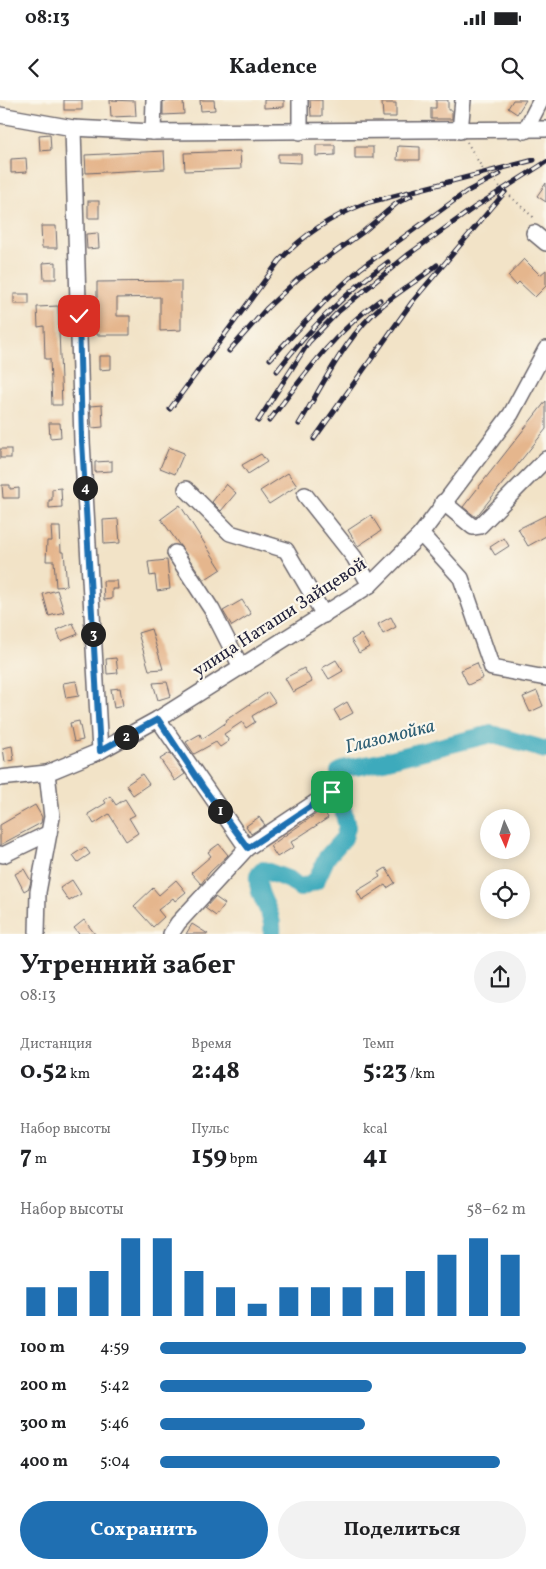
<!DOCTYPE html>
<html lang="ru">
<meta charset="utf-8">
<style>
body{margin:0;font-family:Vollkorn,serif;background:#f2f2f2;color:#202124;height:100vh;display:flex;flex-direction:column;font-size:19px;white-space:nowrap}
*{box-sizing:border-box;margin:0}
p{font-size:16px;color:#757577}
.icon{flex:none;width:28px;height:28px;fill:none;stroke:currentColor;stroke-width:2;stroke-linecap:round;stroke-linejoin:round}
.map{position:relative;height:834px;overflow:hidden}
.side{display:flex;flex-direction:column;background:#fff;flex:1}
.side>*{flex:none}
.needle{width:32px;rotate:177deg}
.tools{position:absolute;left:480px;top:709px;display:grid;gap:10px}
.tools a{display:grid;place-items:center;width:50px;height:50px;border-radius:50%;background:#fff;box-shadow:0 2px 12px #0003;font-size:25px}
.pin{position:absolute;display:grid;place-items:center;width:42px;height:42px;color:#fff;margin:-21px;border-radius:10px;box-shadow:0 2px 8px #0006}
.km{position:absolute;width:25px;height:25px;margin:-12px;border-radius:50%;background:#222;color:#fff;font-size:14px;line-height:25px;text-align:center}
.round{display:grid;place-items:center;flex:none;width:52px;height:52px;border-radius:26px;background:#f2f2f2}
.headline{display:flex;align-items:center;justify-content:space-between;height:85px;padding:0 20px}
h1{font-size:28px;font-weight:700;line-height:38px}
.figures{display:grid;grid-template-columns:repeat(3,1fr);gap:8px;height:85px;padding:5px 20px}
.figures div{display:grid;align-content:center}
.figures b{font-size:25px;font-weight:700}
.figures small{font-size:14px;font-weight:400}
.figures p{font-size:14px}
.chart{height:140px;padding:10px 20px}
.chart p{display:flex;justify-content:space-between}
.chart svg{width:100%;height:90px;margin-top:5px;stroke:#1f6fb2;stroke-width:6}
.action{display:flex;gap:10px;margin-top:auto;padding:10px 20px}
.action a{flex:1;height:58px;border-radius:30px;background:#1f6fb2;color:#fff;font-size:20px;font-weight:700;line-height:58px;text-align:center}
.action a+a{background:#f2f2f2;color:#202124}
ul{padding:0 20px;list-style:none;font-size:16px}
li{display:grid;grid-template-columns:80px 60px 1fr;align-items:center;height:38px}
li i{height:12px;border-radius:6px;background:#1f6fb2}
.status{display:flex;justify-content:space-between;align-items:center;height:35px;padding:0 25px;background:#fff;direction:ltr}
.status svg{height:14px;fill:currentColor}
header{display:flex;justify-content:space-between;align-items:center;height:65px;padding:0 20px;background:#fff;font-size:22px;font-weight:700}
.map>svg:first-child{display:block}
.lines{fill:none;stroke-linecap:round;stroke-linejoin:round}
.river{stroke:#3daabc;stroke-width:18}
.building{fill:#e5b68d}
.minor-casing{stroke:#6b666c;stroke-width:18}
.path{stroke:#6b666c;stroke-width:2;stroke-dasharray:1 4;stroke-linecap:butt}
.minor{stroke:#fff;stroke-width:15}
.rail-casing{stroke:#22223b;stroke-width:5}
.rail{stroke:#fbf7ec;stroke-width:3;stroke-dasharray:9;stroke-linecap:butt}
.route-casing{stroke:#fff;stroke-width:10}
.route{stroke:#1f6fb2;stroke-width:6}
.labels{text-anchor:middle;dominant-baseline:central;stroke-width:4.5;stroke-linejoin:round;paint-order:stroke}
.street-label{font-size:18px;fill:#22223b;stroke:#fbf7ec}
.water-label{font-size:19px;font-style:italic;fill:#2e5f75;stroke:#fbf7ec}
</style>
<div class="status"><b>08:13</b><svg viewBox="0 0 49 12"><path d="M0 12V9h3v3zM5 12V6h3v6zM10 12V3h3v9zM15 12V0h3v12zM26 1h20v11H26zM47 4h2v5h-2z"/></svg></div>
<header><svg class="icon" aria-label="back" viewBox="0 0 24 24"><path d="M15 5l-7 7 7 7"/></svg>Kadence<svg class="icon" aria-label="search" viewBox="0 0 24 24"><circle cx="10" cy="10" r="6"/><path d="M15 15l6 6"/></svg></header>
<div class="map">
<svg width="546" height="834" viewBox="0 0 546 834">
<rect width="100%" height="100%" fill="#fbf7ec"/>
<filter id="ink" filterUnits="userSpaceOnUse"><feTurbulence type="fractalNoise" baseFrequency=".02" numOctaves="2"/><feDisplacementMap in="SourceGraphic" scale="10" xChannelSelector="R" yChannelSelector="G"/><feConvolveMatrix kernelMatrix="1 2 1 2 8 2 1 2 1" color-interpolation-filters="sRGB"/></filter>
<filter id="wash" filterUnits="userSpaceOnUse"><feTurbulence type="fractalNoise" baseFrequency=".0096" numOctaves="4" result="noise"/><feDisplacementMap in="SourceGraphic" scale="20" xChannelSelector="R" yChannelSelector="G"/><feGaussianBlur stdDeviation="1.12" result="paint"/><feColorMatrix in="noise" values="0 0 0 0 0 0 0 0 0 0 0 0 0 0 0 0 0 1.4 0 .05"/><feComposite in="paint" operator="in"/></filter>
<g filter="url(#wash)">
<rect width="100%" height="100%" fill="#f2e3c7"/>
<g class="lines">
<path class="river" d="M272 834C275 810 256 799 258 775L263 770 290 780 300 788 316 781 327 757 344 738 347 727 339 693V672L347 668 372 664 491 634 546 650"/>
</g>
<g id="blocks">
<g class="building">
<rect x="64" y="0" width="18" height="10"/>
<path d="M110 0 135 1 136 16 111 17Z"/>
<path d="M200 0H214L215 10 201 11Z"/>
<path d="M264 0H284V7L264 8Z"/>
<path d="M310 0H322V16H311Z"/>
<path d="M436 0H448V10H452V19H431V8H436Z"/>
<path d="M513 0H526L517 14 508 8Z"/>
<path d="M163 1H183L184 14 163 15Z"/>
<path d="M382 3H396V17H383Z"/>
<path d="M50 34 51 50 40 51 39 35Z"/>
<path d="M316 45H335V55L316 56Z"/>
<path d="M398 46 420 47V60H397Z"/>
<rect x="355" y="47" width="18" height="11"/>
<path d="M164 51 165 69 86 73 85 55Z"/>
<path d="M240 51 241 69 185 71 184 53Z"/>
<path d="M278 54H301V63L278 62Z"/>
<path d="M26 58 27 72 11 73V59Z"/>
<path d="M546 83V102L537 96Z"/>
<rect x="88" y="101" width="11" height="17"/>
<path d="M41 126H56L57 148H42Z"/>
<path d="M98 133 99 148 87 149 86 134Z"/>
<path d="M524 159 540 175 546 170V186L535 197 519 182 516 185 508 176Z"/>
<path d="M56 162V179H44L43 163Z"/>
<path d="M181 181V230L160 231V197L117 198V216H130V235H97V212H92V198H97V182Z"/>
<rect x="14" y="194" width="15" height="10"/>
<path d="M58 206 62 305H52L50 259H45L44 226 38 227 37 207Z"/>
<path d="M99 256H111V269L99 270Z"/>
<path d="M546 301V329L476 417 463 407Z"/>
<path d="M102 305 103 327 92 328 90 306Z"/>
<path d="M49 323H60L61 337 50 338Z"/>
<path d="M169 347 184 353 175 374 160 368Z"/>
<rect x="0" y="349" width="11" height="9"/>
<path d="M261 354 267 362 248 374 242 365Z"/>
<path d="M112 361V371L95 372V362Z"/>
<path d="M288 373 297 386 269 404 260 391Z"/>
<path d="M226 384 236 393 221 411 212 402Z"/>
<path d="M2 385H10V389L19 388V398H3Z"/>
<path d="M61 388 62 407 49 408V400H52V389Z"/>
<path d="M180 405 221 469 204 480 161 419Z"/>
<path d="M371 415 381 431 358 446 348 430Z"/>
<path d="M546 415V436L528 446 518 429Z"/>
<path d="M118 419 120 443 104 444 103 420Z"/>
<path d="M51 427H60L61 452H64L67 486 56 487 54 461H46L47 441H52Z"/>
<path d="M504 438 509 446 495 455 490 447Z"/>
<path d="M167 460 170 489 157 491 155 475 150 476 148 462Z"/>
<path d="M103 481H117L118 489H112V499L104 500Z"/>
<path d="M57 490 64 512 49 516 43 494Z"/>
<path d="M242 500 251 514 232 526 223 511Z"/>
<path d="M391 517 396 527 383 534 378 524Z"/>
<path d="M73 523 78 534 61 541 57 530Z"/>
<path d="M151 529 163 569 149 570 138 533Z"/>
<path d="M361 534 369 547 359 553 351 540Z"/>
<path d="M116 558 118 573 107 574 106 559Z"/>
<path d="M336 560 343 571 329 579 322 568Z"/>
<path d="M477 563 483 578 468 585 461 570Z"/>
<path d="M304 568 312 582 293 592 285 578Z"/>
<path d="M76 581 79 596 66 598 63 583Z"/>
<path d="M167 582 171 596 158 600 153 583Z"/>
<path d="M120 588 123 606 114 608 111 589Z"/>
<path d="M537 591 543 606 530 612 523 597Z"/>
<path d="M268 592 275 602 252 616 255 622 246 628 242 622 224 634 229 641 220 647 216 642 194 654 186 642 200 634 202 639 227 622 226 620Z"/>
<path d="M347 602 353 613 340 620 334 610Z"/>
<path d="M79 621 83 640 74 642 70 623Z"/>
<path d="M12 646 14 660 5 662 3 648Z"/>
<path d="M170 653 185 674 175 681 160 659Z"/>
<path d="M142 674 149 684 133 695 126 685Z"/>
<path d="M110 696 116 705 125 699 135 715 129 718 138 733 126 741 109 714 94 724 88 714 106 703 104 700Z"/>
<path d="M35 705 42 717 41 723 0 745V725Z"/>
<path d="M323 709 328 718 291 742 294 747 277 757 270 746Z"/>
<path d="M259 717 265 725 251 734 246 726Z"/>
<path d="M219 744 228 755 210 772 201 784 191 773 211 756 208 752Z"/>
<path d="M85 747 90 754 78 762 73 755Z"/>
<path d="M386 768 395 783 387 788 385 785 362 800 357 791 380 777 378 773Z"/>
<path d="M24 769 31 781 29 788 24 791 15 774Z"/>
<path d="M72 780 81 794 69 801 60 788Z"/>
<path d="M176 780 186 792 175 801 173 798 158 810 164 817 153 827 134 806 153 788 159 795Z"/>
<path d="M215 797 225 804 216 816 205 808Z"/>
<path d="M84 820 95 834H79L74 828Z"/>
<path d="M192 824 208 834H186Z"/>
</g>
</g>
</g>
<g filter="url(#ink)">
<use href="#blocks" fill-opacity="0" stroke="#6b666c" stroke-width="1"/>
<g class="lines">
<defs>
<g id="minor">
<path d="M300 0V32"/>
<path d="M0 15 73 28 153 32 546 29"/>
<path d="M73 28 82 341 100 651"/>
<path d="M460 31 463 0"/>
<path d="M525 31 541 0"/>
<path d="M153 32 154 0"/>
<path d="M534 133 546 143"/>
<path d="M186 389 230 433 286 450 324 515"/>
<path d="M305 395 354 457 370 485"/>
<path d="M443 402 473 427 480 426 546 359"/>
<path d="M421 434 461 478 492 568 546 578"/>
<path d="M175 453 212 510 241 567"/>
<path d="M158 619 247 748"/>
<path d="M0 678 47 673 100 651 158 619 370 485 421 434 511 314 546 249"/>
<path d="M0 754 3 755 49 733"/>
<path d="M37 834 38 792 52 717 47 673"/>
<path d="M171 834 178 823 247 748 331 692"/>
</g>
</defs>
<use href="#minor" class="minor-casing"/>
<path class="path" d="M467 42 485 73 533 117V121"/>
<use href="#minor" class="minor"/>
<defs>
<g id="rail">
<path d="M229 251 267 208 299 178 363 132 397 103 411 96"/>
<path d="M270 259 328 198 361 168 466 92 500 74"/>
<path d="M277 271C310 228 345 193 388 162"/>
<path d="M170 309 279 161C304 134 331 117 366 103L534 60"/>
<path d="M258 321 309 242 339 211 409 154 475 107 546 62"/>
<path d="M269 321C303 277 334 232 380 200"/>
<path d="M299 324C324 283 346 235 384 204 401 190 420 179 437 165"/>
<path d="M314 339 412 202 505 92"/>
</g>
</defs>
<use href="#rail" class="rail-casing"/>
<use href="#rail" class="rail"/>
</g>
</g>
<g class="lines" filter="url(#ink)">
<defs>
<path id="route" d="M79 216 82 341 100 651 158 619 203 687 248 748 332 692"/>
</defs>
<use href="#route" class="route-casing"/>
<use href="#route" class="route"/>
</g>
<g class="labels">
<g class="street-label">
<text transform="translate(280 518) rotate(-33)">улица Наташи Зайцевой</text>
</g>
<g class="water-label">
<text transform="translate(390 637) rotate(-14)">Глазомойка</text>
</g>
</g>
</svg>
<div class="tools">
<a><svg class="needle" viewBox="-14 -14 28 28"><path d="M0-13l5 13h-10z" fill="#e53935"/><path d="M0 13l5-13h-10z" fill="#757577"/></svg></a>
<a><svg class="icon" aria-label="locate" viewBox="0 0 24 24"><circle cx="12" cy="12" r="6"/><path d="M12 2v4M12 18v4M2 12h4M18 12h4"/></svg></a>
</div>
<div class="pin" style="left:332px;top:692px;background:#1e9e55"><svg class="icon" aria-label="arrive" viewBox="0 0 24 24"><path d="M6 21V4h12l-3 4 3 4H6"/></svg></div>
<div class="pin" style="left:79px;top:216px;background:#d93025"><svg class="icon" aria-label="check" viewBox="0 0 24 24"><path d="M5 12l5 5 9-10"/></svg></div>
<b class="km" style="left:220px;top:711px">1</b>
<b class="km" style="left:126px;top:637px">2</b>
<b class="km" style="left:93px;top:534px">3</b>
<b class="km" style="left:85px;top:388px">4</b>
</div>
<section class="side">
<div class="headline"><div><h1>Утренний забег</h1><p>08:13</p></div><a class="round"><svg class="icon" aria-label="share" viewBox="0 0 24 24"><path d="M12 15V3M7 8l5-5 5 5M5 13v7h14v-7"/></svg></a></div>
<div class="figures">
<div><p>Дистанция</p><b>0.52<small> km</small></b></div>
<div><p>Время</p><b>2:48</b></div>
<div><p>Темп</p><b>5:23<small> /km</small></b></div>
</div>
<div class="figures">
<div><p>Набор высоты</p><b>7<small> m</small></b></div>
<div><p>Пульс</p><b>159<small> bpm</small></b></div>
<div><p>kcal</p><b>41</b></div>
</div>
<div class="chart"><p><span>Набор высоты</span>58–62 m</p>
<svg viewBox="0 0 160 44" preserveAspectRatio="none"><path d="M5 44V30M15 44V30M25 44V22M35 44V6M45 44V6M55 44V22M65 44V30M75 44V38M85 44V30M95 44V30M105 44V30M115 44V30M125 44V22M135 44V14M145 44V6M155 44V14"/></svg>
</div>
<ul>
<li><b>100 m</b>4:59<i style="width:100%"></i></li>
<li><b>200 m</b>5:42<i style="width:58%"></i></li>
<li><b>300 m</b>5:46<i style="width:56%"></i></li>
<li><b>400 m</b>5:04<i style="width:93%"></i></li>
</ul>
<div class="action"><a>Сохранить</a><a>Поделиться</a></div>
</section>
